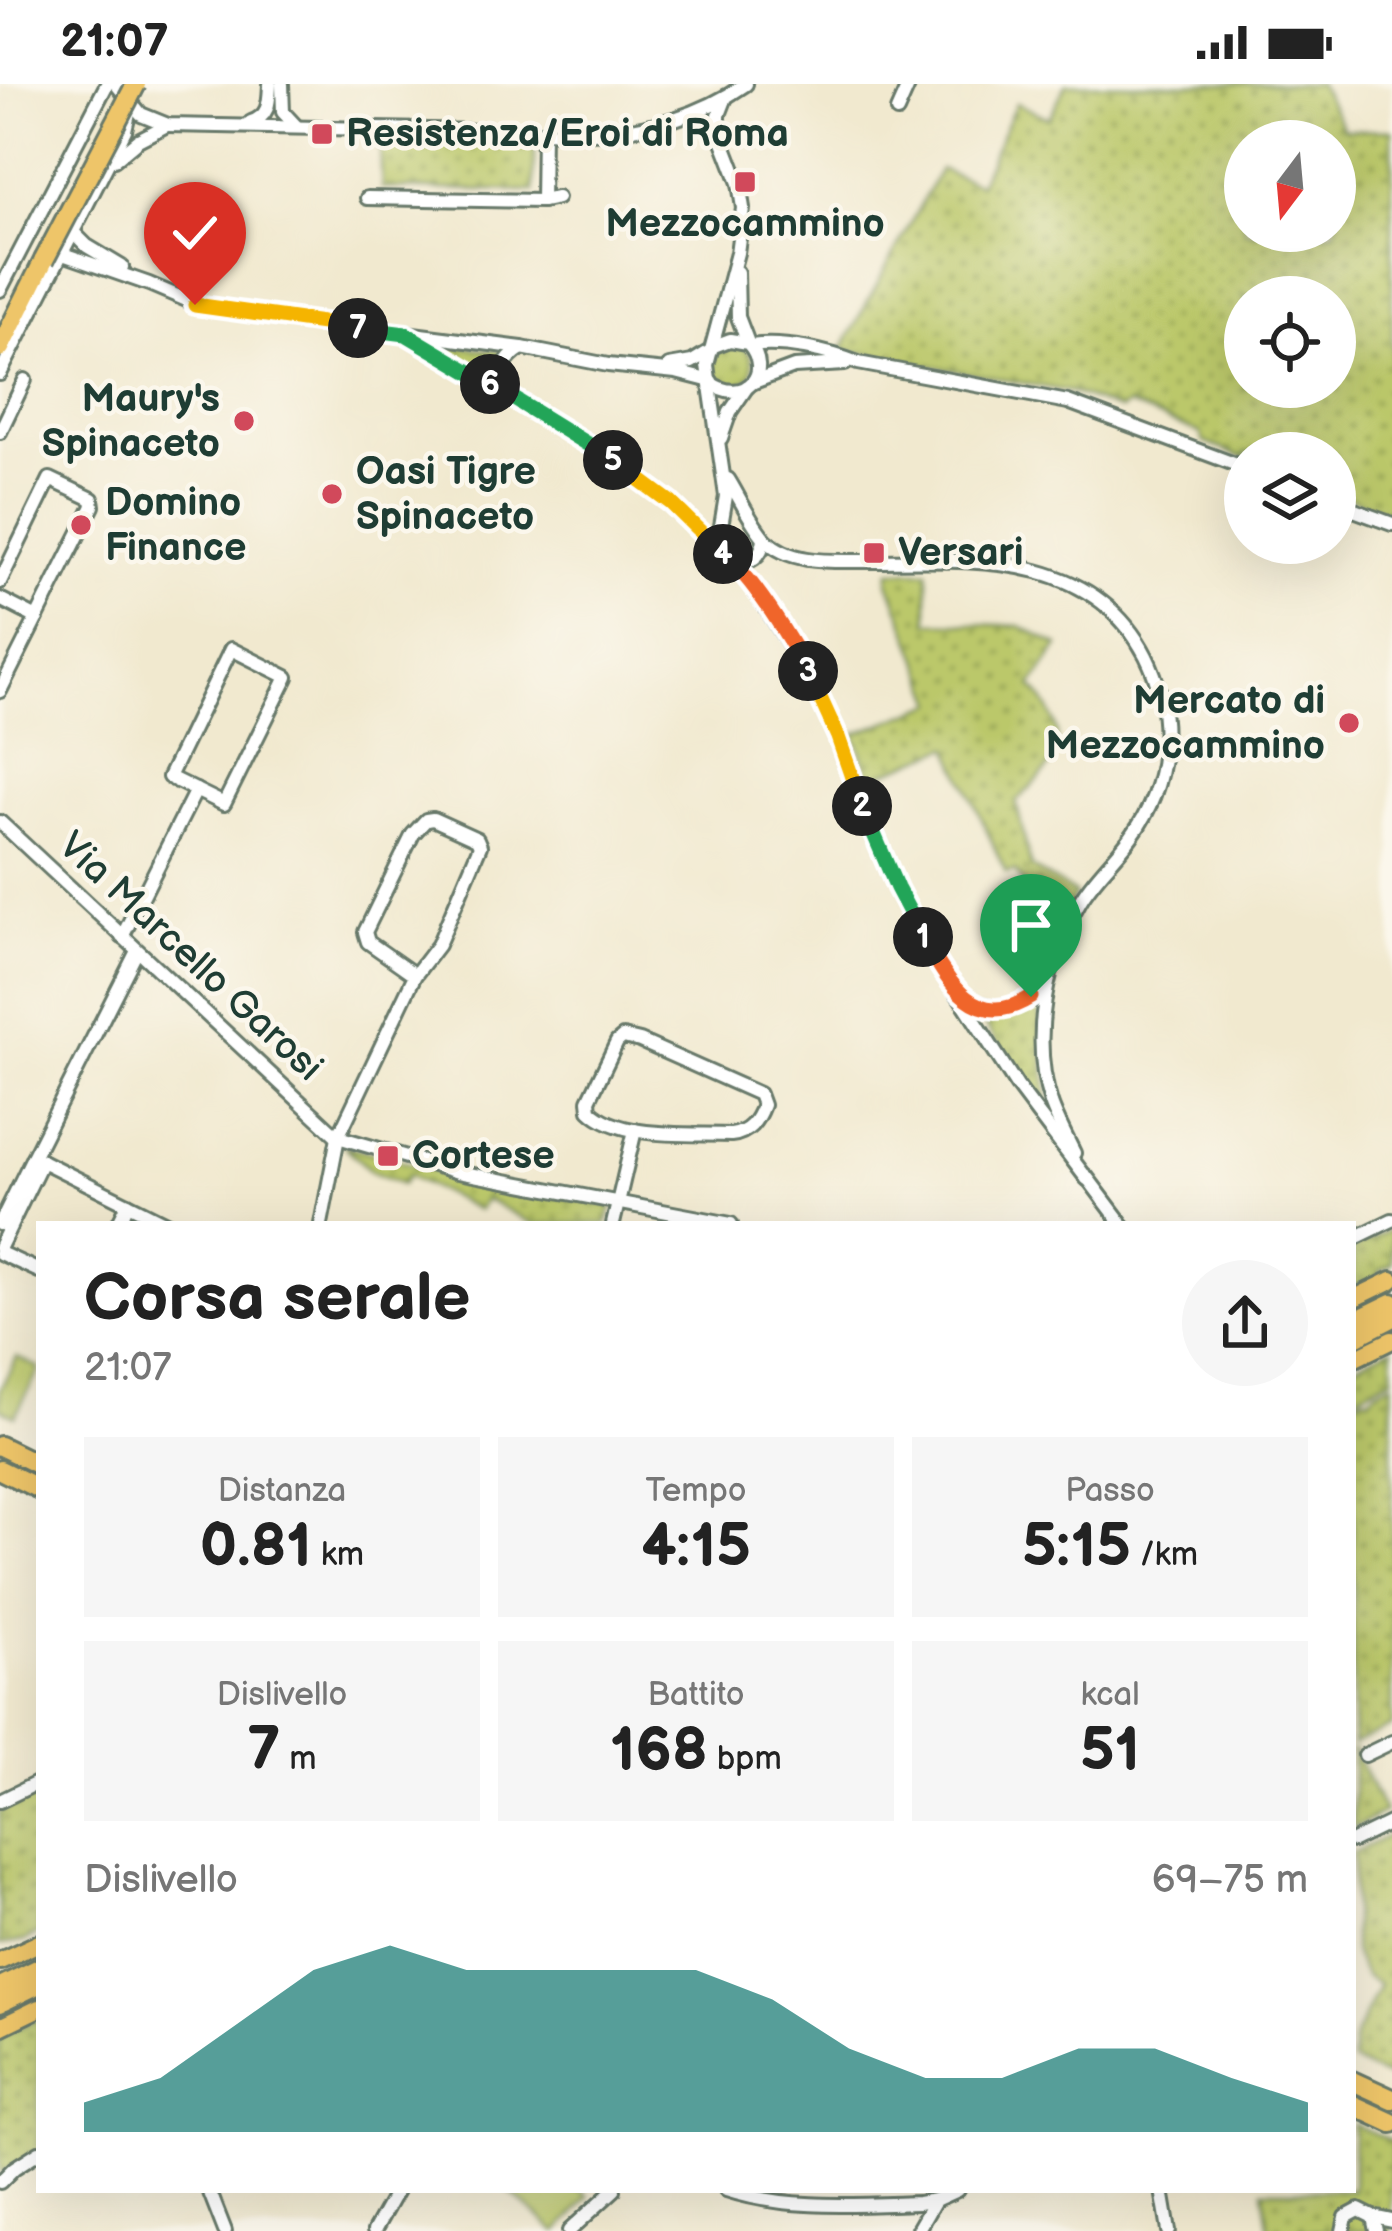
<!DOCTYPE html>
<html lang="it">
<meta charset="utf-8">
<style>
body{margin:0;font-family:"Balsamiq Sans",sans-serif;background:#f6f6f6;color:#222;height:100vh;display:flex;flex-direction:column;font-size:45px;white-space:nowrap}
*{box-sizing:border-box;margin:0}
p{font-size:39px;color:#767676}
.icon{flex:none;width:66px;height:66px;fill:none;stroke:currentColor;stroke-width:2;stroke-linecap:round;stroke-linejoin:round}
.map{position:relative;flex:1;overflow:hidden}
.side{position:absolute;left:36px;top:1137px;width:1320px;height:972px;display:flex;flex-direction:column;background:#fff;border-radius:0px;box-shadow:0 12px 48px #0002}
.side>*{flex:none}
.needle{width:78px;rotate:196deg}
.controls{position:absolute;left:1224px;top:36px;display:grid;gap:24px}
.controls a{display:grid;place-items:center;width:132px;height:132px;border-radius:50%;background:#fff;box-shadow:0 12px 48px #0002;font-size:60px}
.pin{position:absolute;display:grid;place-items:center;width:102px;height:102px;color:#fff;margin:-123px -51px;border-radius:50% 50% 50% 0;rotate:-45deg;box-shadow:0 0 12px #0007}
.pin .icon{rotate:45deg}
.km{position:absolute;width:60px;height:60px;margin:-30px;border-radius:50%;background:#222;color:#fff;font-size:33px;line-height:60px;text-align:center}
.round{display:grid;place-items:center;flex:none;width:126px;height:126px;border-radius:63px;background:#f6f6f6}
.overview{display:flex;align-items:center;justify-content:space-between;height:204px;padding:0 48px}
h1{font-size:66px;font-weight:800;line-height:90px}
.figures{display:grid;grid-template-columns:repeat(3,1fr);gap:18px;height:204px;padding:12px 48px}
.figures div{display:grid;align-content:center;border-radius:0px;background:#f6f6f6;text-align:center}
.figures b{font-size:60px;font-weight:800}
.figures small{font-size:33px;font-weight:400}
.figures p{font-size:33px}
.chart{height:336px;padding:24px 48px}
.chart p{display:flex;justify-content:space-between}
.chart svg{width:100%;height:216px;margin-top:12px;fill:#0f766e;opacity:.7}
.status{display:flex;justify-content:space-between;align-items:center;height:84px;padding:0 60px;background:#fff;direction:ltr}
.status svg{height:33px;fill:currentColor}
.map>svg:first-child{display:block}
.green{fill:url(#green-dots);stroke:#6d824f;stroke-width:3;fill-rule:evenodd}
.pitch{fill:#bbc86a;stroke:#6d824f;stroke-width:3}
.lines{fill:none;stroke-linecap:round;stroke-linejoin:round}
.minor-casing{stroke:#68796a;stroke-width:18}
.major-casing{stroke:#68796a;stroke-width:22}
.highway-casing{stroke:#68796a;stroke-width:24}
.minor{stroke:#fff;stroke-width:12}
.major{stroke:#eec569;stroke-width:16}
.highway{stroke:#eec569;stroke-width:18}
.highway-bridge-casing{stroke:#68796a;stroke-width:24;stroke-linecap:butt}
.highway-bridge{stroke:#eec569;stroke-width:18}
.split-1-casing{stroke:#fff;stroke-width:24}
.split-2-casing{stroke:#fff;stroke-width:24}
.split-3-casing{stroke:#fff;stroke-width:24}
.split-4-casing{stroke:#fff;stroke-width:24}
.split-5-casing{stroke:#fff;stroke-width:24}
.split-6-casing{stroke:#fff;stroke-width:24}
.split-7-casing{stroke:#fff;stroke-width:24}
.split-8-casing{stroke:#fff;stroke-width:24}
.split-1{stroke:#f0652b;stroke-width:15}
.split-2{stroke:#22a559;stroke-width:15}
.split-3{stroke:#f5b400;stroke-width:15}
.split-4{stroke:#f0652b;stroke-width:15}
.split-5{stroke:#f5b400;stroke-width:15}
.split-6{stroke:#22a559;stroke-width:15}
.split-7{stroke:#22a559;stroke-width:15}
.split-8{stroke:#f5b400;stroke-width:15}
.poi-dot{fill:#d1495b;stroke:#fbf7ec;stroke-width:4.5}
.labels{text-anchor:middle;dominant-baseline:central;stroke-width:9;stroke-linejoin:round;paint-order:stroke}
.poi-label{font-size:39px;font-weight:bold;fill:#1f3d34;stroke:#fbf7ec;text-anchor:start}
.street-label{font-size:39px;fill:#1f3d34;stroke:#fbf7ec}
</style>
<div class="status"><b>21:07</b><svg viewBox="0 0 49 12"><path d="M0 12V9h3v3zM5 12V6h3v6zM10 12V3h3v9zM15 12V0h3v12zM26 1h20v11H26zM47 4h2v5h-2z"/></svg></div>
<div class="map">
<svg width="1392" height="2147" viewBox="0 0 1392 2147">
<defs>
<pattern id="green-dots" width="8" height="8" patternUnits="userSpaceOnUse" patternTransform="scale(3)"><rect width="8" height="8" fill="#bbc86a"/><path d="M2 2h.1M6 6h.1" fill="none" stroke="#97a458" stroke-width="1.8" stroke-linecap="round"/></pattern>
</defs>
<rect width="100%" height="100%" fill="#fbf7ec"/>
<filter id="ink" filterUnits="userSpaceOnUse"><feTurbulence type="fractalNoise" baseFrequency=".00833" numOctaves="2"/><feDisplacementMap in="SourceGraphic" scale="24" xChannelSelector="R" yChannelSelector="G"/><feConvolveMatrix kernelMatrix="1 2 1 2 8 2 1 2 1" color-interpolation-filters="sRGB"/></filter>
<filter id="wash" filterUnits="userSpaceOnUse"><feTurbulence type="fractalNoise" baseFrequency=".004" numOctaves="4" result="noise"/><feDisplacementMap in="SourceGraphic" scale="48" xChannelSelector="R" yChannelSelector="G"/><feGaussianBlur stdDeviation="2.7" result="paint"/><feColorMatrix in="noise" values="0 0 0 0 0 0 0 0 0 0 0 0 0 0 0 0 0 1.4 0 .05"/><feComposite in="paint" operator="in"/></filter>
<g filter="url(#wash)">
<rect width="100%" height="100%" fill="#f1e9cf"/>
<g class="green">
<path d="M1066 0H1319L1344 45 1392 46V430L1335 408V369H1245V374L1204 358 1200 349 1129 321 1120 326 1070 308 842 265 940 85 979 100 1016 19 1049 34ZM1245 57H1335V147H1245ZM1245 213H1335V303H1245Z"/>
<path d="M380 55 531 58 534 60V107L382 104Z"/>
<path d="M440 260 503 268 505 270 496 282 494 297 438 262Z"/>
<circle cx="733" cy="281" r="20"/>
<path d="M890 487H928V538L1020 542 1059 562 1032 602C1051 623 1068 654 1049 682 1041 696 1027 706 1016 718L1031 783 1075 810 1057 845 1015 787 1006 789 949 663 870 694 855 650 936 619 889 498Z"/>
<path d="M1035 917H1039L1049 1035 977 929 978 927C999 933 1018 930 1035 917Z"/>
<path d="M344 1061 464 1095 612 1122 606 1140H534L485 1115 478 1126 408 1091 403 1100 371 1087Z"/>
<path d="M1392 1145V1180L1381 1186 1376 1194 1353 1205V1165Z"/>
<path d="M1392 1263V1293L1353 1313V1282Z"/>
<path d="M1392 1299V1642L1353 1660V1318L1364 1312 1369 1314 1377 1306Z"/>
<path d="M1353 1664 1384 1728 1355 1744 1353 1741Z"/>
<path d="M39 1708V1849L24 1857 0 1861V1728Z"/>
<path d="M1392 1750V1996L1353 1978V1956L1379 1901 1365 1892 1353 1868V1769Z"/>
<path d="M39 1934V2073L0 2089V1953Z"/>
<path d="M1353 2040 1392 2057 1390 2147H1269L1263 2106H1353Z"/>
</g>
<g class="pitch">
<path d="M17 1273 39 1284V1287L15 1332 0 1324V1305Z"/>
<path d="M508 2106H581L589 2113 559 2147H555Z"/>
</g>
</g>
<g filter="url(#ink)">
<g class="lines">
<defs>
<g id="minor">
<path d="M116 0 141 30 168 41 590 49C645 47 700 32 746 0"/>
<path d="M282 0 283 28 296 42"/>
<path d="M726 13 719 31V47L739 99 743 124 737 169 707 281 726 412 719 454 720 465 751 500 811 594 838 653 890 790 930 867 1017 1002 1087 1095"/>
<path d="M897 27 909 0"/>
<path d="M251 38C270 32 269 17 270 0"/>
<path d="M114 76 138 56 167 41"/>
<path d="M367 114 542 117 557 114"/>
<path d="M542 117 543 48"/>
<path d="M72 147 87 162 122 183"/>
<path d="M60 169 149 200 203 223 522 264 608 281 676 288 711 297"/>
<path d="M737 188 738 233 748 259"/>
<path d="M0 206 107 0"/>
<path d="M414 255 629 386 671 420 721 468"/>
<path d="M751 262C783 257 827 267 858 279L1068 318 1245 384"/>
<path d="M669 282 692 278 710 267"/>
<path d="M0 290 125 46 129 29 128 17"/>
<path d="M754 298 794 283 845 280"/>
<path d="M711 299C743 322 775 290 748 259L730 256 714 262"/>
<path d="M505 309C498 288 503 276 522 264"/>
<path d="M0 348 25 296"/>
<path d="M721 354 730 328 747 303"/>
<path d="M728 395C740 414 751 440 766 456 790 480 832 477 862 477 965 477 1090 463 1146 572 1175 630 1170 701 1131 753 1115 775 1093 794 1080 817 1046 875 1030 954 1051 1019 1057 1036 1066 1053 1074 1069"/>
<path d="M1335 419 1392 440"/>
<path d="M733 477C751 481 762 472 764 455"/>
<path d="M0 498 50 395 92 415 93 422 0 607"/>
<path d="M0 515 37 534"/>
<path d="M231 565 287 593 224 720 169 693Z"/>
<path d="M0 738 338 1053 458 1088 731 1140"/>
<path d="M122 853 196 706"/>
<path d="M963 913C997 931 1020 927 1045 898"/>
<path d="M623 953 640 957 759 1010 763 1021C757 1037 749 1049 731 1051 690 1049 620 1056 590 1026L589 1016 617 958Z"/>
<path d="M42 1077 33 1073 137 867"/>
<path d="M42 1077 168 1140"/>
<path d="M1086 1092 1122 1140"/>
<path d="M0 1140 33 1073"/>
<path d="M118 1140 128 1120"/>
<path d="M321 1140 338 1053 415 891 438 861 480 762 477 755 433 735 426 736 413 750 365 848 368 858 415 891"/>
<path d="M613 1140 635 1046"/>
<path d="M1353 1155 1392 1136"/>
<path d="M0 1163 42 1077"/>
<path d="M0 1169 39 1187"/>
<path d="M1365 1671 1392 1658"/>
<path d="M0 1717 39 1698"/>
<path d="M1353 1757 1392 1738"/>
<path d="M0 2098 14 2084 39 2068"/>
<path d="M209 2106 225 2147"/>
<path d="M726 2106C787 2126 855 2121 918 2119L935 2116 957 2106"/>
<path d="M1162 2106 1169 2147"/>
<path d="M1373 2133 1392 2137"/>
<path d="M374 2147 397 2106"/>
<path d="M569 2147 614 2106"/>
<path d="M917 2147 935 2116"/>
<path d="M1343 2147 1346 2133 1359 2126 1373 2133 1376 2147"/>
</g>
<g id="major">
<path d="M1353 1215 1392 1196"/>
<path d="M1353 1275 1392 1256"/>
<path d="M0 1877 39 1859"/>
<path d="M0 1943 39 1924"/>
</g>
<g id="highway">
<path d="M0 264 44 176"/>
<path d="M1353 1238 1392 1219"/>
<path d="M1353 1254 1392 1234"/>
<path d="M0 1362 39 1381"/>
<path d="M0 1386 39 1405"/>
<path d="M0 1903 39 1884"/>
<path d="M0 1919 39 1900"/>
<path d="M1353 1997 1392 2015"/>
<path d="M1353 2021 1392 2039"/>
</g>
</defs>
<use href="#minor" class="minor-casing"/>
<use href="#major" class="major-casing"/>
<use href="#highway" class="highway-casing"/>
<use href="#minor" class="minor"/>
<use href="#major" class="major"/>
<use href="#highway" class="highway"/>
<defs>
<path id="highway-bridge" d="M44 176 136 0"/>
</defs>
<use href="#highway-bridge" class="highway-bridge-casing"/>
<use href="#highway-bridge" class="highway-bridge"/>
</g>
</g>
<g class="lines" filter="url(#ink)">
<defs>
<path id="split-1" d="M923 853C947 896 974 949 1031 913"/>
<path id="split-2" d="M862 722 897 804 923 853"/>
<path id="split-3" d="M808 587 838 653 862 722"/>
<path id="split-4" d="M723 470C754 494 788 553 808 587"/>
<path id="split-5" d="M613 376 671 419 723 470"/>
<path id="split-6" d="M490 300 613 376"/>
<path id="split-7" d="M358 244 406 250 490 300"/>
<path id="split-8" d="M195 221 358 244"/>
</defs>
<use href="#split-1" class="split-1-casing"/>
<use href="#split-2" class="split-2-casing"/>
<use href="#split-3" class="split-3-casing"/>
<use href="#split-4" class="split-4-casing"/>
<use href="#split-5" class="split-5-casing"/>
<use href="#split-6" class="split-6-casing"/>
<use href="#split-7" class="split-7-casing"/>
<use href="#split-8" class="split-8-casing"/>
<use href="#split-1" class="split-1"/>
<use href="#split-2" class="split-2"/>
<use href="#split-3" class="split-3"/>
<use href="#split-4" class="split-4"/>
<use href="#split-5" class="split-5"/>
<use href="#split-6" class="split-6"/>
<use href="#split-7" class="split-7"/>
<use href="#split-8" class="split-8"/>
</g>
<g class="poi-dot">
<rect x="310" y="38" width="24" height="24" rx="6"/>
<rect x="733" y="86" width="24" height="24" rx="6"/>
<circle cx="244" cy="337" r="12"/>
<circle cx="332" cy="410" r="12"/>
<circle cx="81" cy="441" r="12"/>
<rect x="862" y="457" width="24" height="24" rx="6"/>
<circle cx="1349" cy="639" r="12"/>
<rect x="376" y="1060" width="24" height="24" rx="6"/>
</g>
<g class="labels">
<g class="poi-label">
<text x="346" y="50">Resistenza/Eroi di Roma</text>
<text x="745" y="140" text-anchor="middle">Mezzocammino</text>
<text x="220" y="315" text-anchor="end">Maury's<tspan x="220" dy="45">Spinaceto</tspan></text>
<text x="356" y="388">Oasi Tigre<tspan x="356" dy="45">Spinaceto</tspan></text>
<text x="105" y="419">Domino<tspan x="105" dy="45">Finance</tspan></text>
<text x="898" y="469">Versari</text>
<text x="1325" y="617" text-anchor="end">Mercato di<tspan x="1325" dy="45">Mezzocammino</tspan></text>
<text x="412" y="1072">Cortese</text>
</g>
<g class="street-label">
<text transform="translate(190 873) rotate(43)">Via Marcello Garosi</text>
</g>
</g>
</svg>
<div class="controls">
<a><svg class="needle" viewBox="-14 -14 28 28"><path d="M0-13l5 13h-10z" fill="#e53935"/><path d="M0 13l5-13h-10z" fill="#767676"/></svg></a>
<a><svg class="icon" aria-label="locate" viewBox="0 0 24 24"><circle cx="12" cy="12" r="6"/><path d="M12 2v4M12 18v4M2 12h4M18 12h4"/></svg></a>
<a><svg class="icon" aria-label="layers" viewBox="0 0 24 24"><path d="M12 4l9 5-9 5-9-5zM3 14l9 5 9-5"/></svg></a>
</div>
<div class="pin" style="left:1031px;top:913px;background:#1e9e55"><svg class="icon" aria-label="arrive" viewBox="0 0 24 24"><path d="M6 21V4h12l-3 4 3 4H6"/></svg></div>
<div class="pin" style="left:195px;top:221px;background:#d93025"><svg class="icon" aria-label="check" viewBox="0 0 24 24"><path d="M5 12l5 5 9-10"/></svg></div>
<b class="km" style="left:923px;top:853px">1</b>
<b class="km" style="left:862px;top:722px">2</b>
<b class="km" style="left:808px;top:587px">3</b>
<b class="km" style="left:723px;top:470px">4</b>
<b class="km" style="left:613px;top:376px">5</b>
<b class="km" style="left:490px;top:300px">6</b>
<b class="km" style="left:358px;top:244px">7</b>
<section class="side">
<div class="overview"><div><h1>Corsa serale</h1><p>21:07</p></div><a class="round"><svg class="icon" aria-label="share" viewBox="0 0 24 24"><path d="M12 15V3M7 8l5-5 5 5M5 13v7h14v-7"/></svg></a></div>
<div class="figures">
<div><p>Distanza</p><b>0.81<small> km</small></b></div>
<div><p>Tempo</p><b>4:15</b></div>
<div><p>Passo</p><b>5:15<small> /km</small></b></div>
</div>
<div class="figures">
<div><p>Dislivello</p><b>7<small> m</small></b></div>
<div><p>Battito</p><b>168<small> bpm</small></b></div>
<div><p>kcal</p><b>51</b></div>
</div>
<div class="chart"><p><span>Dislivello</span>69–75 m</p>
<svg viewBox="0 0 160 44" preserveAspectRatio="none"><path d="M0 44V38L10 33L20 22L30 11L40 6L50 11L60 11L70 11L80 11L90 17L100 27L110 33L120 33L130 27L140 27L150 33L160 38V44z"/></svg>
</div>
</section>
</div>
